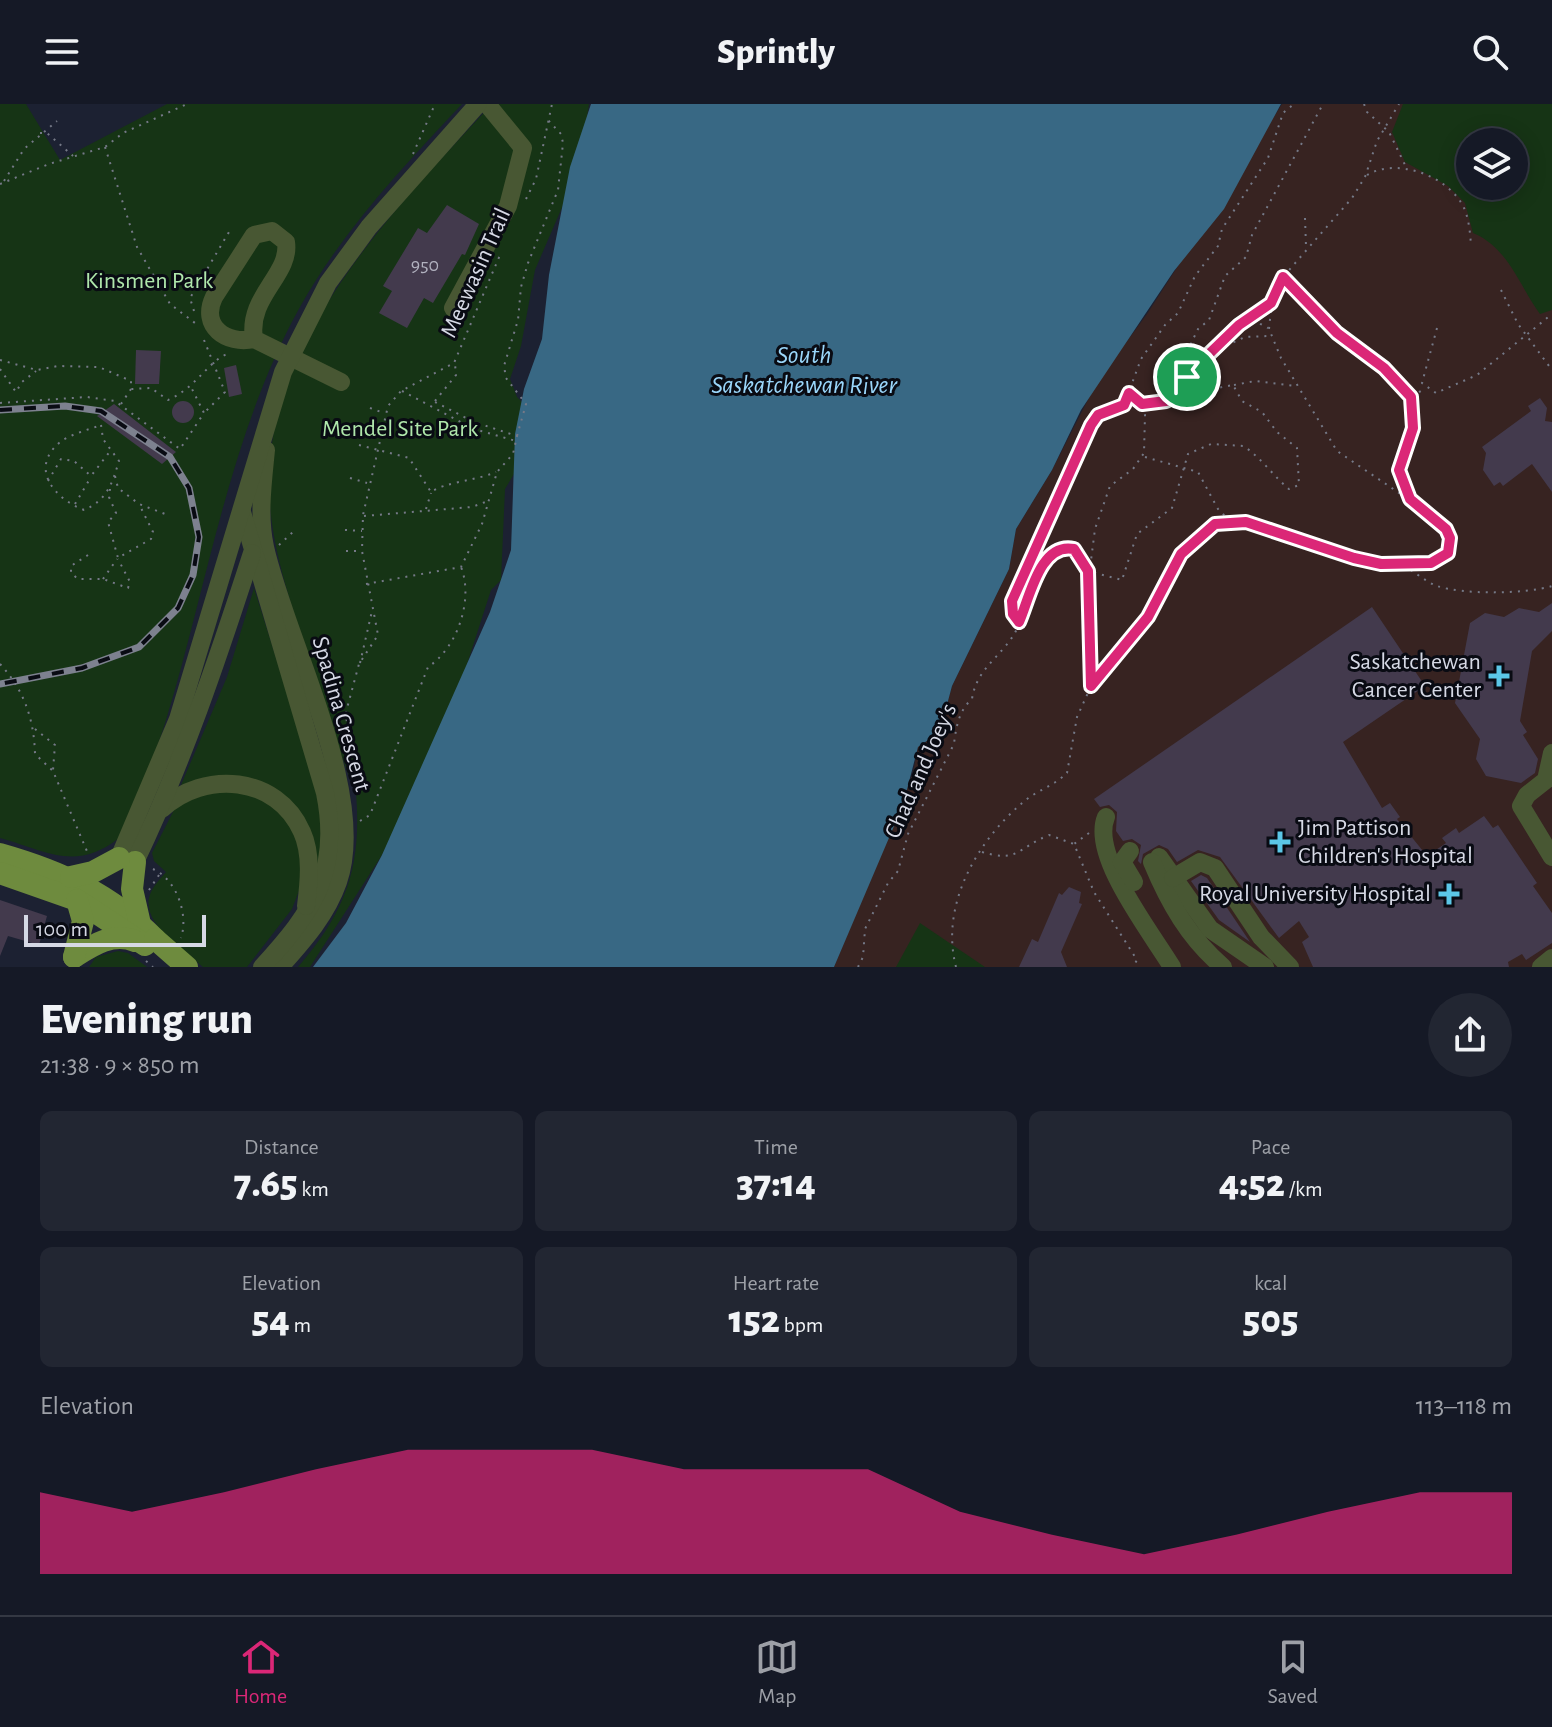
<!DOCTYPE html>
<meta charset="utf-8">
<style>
body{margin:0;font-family:"Alegreya Sans",sans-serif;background:#222632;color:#f1f3f6;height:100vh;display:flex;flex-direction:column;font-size:30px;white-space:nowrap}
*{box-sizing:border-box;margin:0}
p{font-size:26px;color:#9da0a7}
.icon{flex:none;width:44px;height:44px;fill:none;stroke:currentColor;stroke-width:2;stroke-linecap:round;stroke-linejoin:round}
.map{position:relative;height:863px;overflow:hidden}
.details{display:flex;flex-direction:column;background:#151926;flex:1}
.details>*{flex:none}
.fabs{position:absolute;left:1456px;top:24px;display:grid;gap:16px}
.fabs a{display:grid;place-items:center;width:72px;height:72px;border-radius:50%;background:#151926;box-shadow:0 4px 20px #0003,0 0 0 2px #343843;font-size:40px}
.scale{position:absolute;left:24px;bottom:20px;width:182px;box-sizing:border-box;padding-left:8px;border:4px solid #d6d9e5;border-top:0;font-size:22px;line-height:28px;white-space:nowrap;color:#d6d9e5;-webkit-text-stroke:6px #090b13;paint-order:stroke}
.pin{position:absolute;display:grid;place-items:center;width:68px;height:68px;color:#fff;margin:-34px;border:4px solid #fff;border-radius:50%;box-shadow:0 2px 8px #0007}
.round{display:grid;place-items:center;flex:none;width:84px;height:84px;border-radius:42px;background:#222632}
.headline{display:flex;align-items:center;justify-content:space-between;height:136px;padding:0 40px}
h1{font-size:44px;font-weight:800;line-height:60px}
.stats{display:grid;grid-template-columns:repeat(3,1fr);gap:12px;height:136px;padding:8px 40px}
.stats div{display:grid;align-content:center;border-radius:12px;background:#222632;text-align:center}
.stats b{font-size:40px;font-weight:800}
.stats small{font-size:22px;font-weight:400}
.stats p{font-size:22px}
.chart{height:224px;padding:16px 40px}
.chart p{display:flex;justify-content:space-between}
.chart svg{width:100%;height:144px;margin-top:8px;fill:#db2777;opacity:.7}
header{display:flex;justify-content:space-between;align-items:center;height:104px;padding:0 40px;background:#151926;font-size:36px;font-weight:800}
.tabs{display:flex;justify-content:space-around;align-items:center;height:112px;border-top:2px solid #343843;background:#151926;font-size:22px;color:#9da0a7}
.tabs a{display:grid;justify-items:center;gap:4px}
.tabs .on{color:#db2777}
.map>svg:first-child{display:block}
.education{fill:#372321;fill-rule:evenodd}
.green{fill:#163415;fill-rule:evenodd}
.water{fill:#386884}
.building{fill:#433a4d}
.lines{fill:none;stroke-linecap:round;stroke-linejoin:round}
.path{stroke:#757987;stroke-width:2;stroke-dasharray:2 6;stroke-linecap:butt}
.minor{stroke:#485733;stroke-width:18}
.major{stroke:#6e8b3e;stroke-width:22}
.rail-casing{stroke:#7d818f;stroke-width:7}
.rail{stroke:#090b13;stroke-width:4;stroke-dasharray:12;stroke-linecap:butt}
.major-bridge{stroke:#6e8b3e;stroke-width:22}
.route-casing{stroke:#fff;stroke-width:16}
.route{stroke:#db2777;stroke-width:10}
.poi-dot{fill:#5bc7e7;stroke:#090b13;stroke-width:3}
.labels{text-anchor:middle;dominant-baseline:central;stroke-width:6;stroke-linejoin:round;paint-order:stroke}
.number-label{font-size:20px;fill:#b1b1bf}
.street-label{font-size:24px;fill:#d6d9e5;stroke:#090b13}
.park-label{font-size:24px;fill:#afe7ab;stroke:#090b13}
.poi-label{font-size:24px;fill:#d6d9e5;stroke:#090b13;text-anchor:end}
.water-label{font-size:26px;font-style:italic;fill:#9ad6fa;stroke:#090b13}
</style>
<header><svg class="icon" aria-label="menu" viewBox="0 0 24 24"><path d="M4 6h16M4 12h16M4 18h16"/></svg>Sprintly<svg class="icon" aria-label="search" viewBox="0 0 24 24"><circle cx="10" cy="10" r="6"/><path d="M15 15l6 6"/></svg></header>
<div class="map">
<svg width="1552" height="863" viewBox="0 0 1552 863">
<rect width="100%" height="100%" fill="#1c2132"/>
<path class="education" d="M1282 0H1552V863H834L913 669 918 642 925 639 944 612 952 582 1009 465 1016 425 1052 366 1097 278 1147 210ZM1470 38H1514V82H1470Z"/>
<g class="green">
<path d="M0 0H26L60 56 167 0H462C403 63 343 126 300 203 230 329 208 479 166 616 154 656 135 695 119 734 76 768 47 747 0 734Z"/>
<path d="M492 0H589L579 64 535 166 521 242 510 275 517 293 531 307 517 365 505 385 501 476 491 486 449 616 382 751 310 863H298C346 807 362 763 356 689 340 652 329 613 316 575 295 511 268 443 269 375 271 229 399 100 492 0Z"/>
<path d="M1403 0H1552V206L1540 210C1520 183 1508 143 1473 129L1465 99 1448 82 1405 58 1392 28ZM1470 38H1514V82H1470Z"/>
<path d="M254 484 320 693 324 731 315 772 273 684C239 666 214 672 181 681L227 573Z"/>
<path d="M204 687 254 689 286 713 301 744 300 784 292 805 247 863H203C185 847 137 818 151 788 154 781 161 774 166 768L154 757 152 749 175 704Z"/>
<path d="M920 819 985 863H896Z"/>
<path d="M118 847 128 849 147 863H89L96 853Z"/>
</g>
<path class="water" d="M591 0H1281L1224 105 1174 167 1081 306 1052 366 1016 425 1009 465 952 582 944 612 931 634 918 643 903 701 834 863H313L346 819 382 751 490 508 511 446 515 330 524 285 542 235 549 171 570 63Z"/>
<g class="building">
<path d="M447 101 479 120 465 151 462 150 433 199 424 194 407 224 379 209 392 187 383 182 418 124 427 129Z"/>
<path d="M136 246 161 247 159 280H135Z"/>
<path d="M236 261 242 290 229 293 224 264Z"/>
<path d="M1540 294 1547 304 1545 317 1552 318V388L1532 360 1503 382 1500 378 1494 382 1483 366 1486 349 1482 343 1531 307 1528 302Z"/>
<circle cx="183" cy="308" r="11"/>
<path d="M114 300 176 348 162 360 97 312Z"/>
<path d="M1552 499V527L1532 547 1520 617 1527 628 1523 631 1538 655 1535 669 1521 679 1486 672 1476 655 1480 635 1455 599 1470 519 1485 509 1504 513 1519 504 1539 508Z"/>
<path d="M1372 503 1425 582 1343 638 1382 704 1390 699 1400 713 1397 715 1427 752 1446 739 1442 734 1456 724 1459 729 1484 712 1493 724 1498 721 1537 779 1533 782 1552 809V839L1526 856 1522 850 1508 858 1509 863H1313L1302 838 1309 833 1299 817 1279 834 1220 753 1198 746 1177 758 1168 745 1159 741 1143 750 1141 760 1138 757 1141 741 1132 735 1123 737 1116 727 1117 708 1109 701 1100 703 1094 695Z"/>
<path d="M1201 771 1207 774 1250 838 1219 816 1191 777Z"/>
<path d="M1069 783 1081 788 1079 799 1082 800 1061 848 1067 863H1019L1032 835 1038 838 1059 789 1062 791Z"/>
<path d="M0 796 47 812 39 841 8 832 0 852Z"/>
</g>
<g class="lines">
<g class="path">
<path d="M1364 0 1367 8 1389 28 1406 63"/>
<path d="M40 29H47L73 52"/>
<path d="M105 43 137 143 170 200 195 219"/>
<path d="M413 50 435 0"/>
<path d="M1367 71C1397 53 1449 72 1464 104 1469 115 1470 129 1471 141"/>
<path d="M4 77 24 45 57 17"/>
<path d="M0 80 49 60 105 43 123 29 187 0"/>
<path d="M526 95 536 75 552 0"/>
<path d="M1305 114 1306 142"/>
<path d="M1284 174 1337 229 1384 264 1411 293 1424 285"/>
<path d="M1501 186 1518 220 1552 266"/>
<path d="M194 207 190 194 229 128"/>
<path d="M1253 216 1268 224"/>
<path d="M1437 224 1422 279 1436 289 1477 271 1552 210"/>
<path d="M204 236 225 288 205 308"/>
<path d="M1219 245 1245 233 1269 232"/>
<path d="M0 256 37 266 58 262 99 263 131 277V285L151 284 168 296C195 285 211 254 228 250"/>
<path d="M0 265 16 288 22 278 36 267"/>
<path d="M1234 281 1255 277 1295 282"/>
<path d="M402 287 474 325 516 337"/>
<path d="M435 297 456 271 455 260"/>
<path d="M0 299 87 293 115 297 180 345 204 309 192 285"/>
<path d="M121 300 131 285"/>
<path d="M1143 300C1155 298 1169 299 1179 290 1184 285 1184 279 1187 273 1196 256 1252 210 1270 200"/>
<path d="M1159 300 1173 301 1209 284"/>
<path d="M370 304 384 309"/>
<path d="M101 321 103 335 119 357C112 380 107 396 84 406 55 395 29 365 59 339 70 330 88 326 101 321Z"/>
<path d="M517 332 526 300 506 274 504 262 518 216 521 183 528 159 558 86 563 39 561 30 547 15"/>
<path d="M359 341 409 354 431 388C445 378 475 377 496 368"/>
<path d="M1145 353 1198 368 1218 405 1229 416"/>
<path d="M115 372 118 384 139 400 165 410"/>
<path d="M350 374 367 379"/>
<path d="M48 377 61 355 74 357 91 372 111 346"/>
<path d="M110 385 109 393 116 409 108 418 118 454 151 435 153 428 139 400"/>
<path d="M1409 394C1386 355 1420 334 1411 293"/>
<path d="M75 400 91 373"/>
<path d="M426 405 431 389"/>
<path d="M364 412 472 403 488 397"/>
<path d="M345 426 362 427"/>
<path d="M279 441 294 427"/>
<path d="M346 447H361"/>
<path d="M88 451 71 462V469L78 475H103L128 484 130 478 118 455"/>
<path d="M1404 462C1415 468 1426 478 1437 482 1464 491 1525 490 1552 482"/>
<path d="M103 475 117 455"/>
<path d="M366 480 461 463 482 420 497 368 513 350 517 332 474 318 435 298"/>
<path d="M1018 517 1013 510 1012 497 1091 321 1098 311 1124 301 1141 255 1165 221 1178 209 1195 172 1218 142 1222 125 1268 54 1283 9 1294 0"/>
<path d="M360 559 372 507"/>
<path d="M0 560C24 586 34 615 35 650L53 667 89 752"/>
<path d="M1091 582 1092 519 1088 480 1095 425 1110 382 1133 365 1144 349 1145 311 1142 300 1129 290"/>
<path d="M35 625 55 641 53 666"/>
<path d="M350 657 346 608 359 560 378 531 362 447 363 411 388 302 401 287 454 259 500 151"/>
<path d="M360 717 370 711 428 563C457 544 474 496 461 463"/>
<path d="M1089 729 1074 740 1094 788 1137 856 1133 863"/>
<path d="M982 748C1019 759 1017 744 1049 731L1074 740"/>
<path d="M153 765C176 775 189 810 181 834"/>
<path d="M149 786 161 768"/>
<path d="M146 857 153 863"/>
<path d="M858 863 863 853 865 825 888 779 898 767 908 730 954 640C956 623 959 606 972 595 976 569 993 558 1008 539 1029 513 1029 472 1052 449 1059 442 1065 443 1074 445L1088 467 1122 476 1137 430 1172 404 1188 350 1211 340 1243 342C1260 352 1273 372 1289 385L1299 381 1297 344 1277 328 1262 308 1242 297 1233 281 1212 285 1187 273 1185 252 1198 225 1209 216 1225 172 1246 153 1252 131 1323 0"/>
<path d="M956 863C940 802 976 739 1021 700 1035 687 1054 682 1067 669L1077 613 1092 580 1148 513 1186 444 1215 420 1235 417C1281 422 1411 491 1448 449L1450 434 1442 418 1337 347 1281 254 1269 225 1272 196 1283 173 1352 94 1365 73 1377 37 1399 0"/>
</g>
<g class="minor">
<path d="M453 204 508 102 523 44 487 0"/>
<path d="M254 235C247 192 291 171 286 138L272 127 254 131 214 193C200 222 226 241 254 235L341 278"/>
<path d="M266 346C263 377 258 412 265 443 285 534 369 690 338 778 326 812 303 837 280 863"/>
<path d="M242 408 325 689C341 768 313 807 262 863"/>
<path d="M1552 649 1546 676 1527 691 1521 702 1552 753"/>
<path d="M162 705C204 666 277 671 302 728 312 750 309 778 306 802"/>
<path d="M1106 713C1090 751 1151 828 1172 863"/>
<path d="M1130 747 1122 758 1134 778"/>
<path d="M1159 753 1210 825 1265 863"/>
<path d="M119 754 178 615 283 268 328 179 369 123 478 0"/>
<path d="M135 758C183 658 218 554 252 449"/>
<path d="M1152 758C1169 799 1189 834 1223 863"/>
<path d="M1173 774 1200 758 1215 764 1261 833 1290 863"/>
<path d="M1541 863 1552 854"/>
</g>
<g class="major">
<path d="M0 750C60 767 111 790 155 835"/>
<path d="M135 758 132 785 140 820"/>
<path d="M0 769 77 796 145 841"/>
<path d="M71 773 93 768 119 754"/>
<path d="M74 853C93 841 113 828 135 837"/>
<path d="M74 853 83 817 77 796"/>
</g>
<defs>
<path id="rail" d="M0 306 65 302 101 307 170 353 189 384 199 433 193 471 178 504 139 543 82 564 0 580"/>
</defs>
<use href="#rail" class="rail-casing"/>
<use href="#rail" class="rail"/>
<path class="major-bridge" d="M155 835 187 863"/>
</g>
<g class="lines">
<defs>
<path id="route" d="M1283 173 1337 229 1384 264 1411 293 1413 324 1399 366 1410 395 1446 425 1450 434 1448 449 1431 459 1381 460 1354 454 1246 418 1215 420 1181 450 1148 513 1091 582 1088 467 1074 445C1040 438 1030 493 1019 518L1013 510 1012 497 1091 321 1098 311 1124 301 1129 289 1142 300 1166 297 1179 290 1187 273 1209 250 1239 221 1271 199Z"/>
</defs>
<use href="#route" class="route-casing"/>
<use href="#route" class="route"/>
</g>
<g class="poi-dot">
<path d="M1495 560h8v8h8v8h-8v8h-8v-8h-8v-8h8z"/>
<path d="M1276 726h8v8h8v8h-8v8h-8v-8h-8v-8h8z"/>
<path d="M1445 778h8v8h8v8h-8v8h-8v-8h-8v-8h8z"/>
</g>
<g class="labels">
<g class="number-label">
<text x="425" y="161">950</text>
</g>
<g class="street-label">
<text transform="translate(476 169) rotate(-66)">Meewasin Trail</text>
<text transform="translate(341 610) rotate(74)">Spadina Crescent</text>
<text transform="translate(921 667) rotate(-66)">Chad and Joey's</text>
</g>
<g class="park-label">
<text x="149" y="177">Kinsmen Park</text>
<text x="400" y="325">Mendel Site Park</text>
</g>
<g class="poi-label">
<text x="1481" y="558">Saskatchewan<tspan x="1481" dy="28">Cancer Center</tspan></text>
<text x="1298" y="724" text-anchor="start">Jim Pattison<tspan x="1298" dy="28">Children's Hospital</tspan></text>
<text x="1431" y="790">Royal University Hospital</text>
</g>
<g class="water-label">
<text x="804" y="251">South<tspan x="804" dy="30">Saskatchewan River</tspan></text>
</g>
</g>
</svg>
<div class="fabs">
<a><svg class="icon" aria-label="layers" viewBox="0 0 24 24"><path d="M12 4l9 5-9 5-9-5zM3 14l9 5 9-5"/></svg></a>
</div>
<div class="scale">100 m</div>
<div class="pin" style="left:1187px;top:273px;background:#1e9e55"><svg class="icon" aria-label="arrive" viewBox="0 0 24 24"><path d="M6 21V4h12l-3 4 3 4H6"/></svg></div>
</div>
<section class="details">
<div class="headline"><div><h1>Evening run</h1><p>21:38 · 9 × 850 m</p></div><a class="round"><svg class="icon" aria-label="share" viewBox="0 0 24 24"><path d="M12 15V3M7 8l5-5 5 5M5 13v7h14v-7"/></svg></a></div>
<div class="stats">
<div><p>Distance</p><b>7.65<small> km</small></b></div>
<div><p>Time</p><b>37:14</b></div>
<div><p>Pace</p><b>4:52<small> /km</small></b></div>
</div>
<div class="stats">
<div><p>Elevation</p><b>54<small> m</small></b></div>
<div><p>Heart rate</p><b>152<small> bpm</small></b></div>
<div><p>kcal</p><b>505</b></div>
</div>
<div class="chart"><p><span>Elevation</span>113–118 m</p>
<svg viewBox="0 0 160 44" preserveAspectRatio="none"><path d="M0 44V19L10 25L20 19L30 12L40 6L50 6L60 6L70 12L80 12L90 12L100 25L110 32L120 38L130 32L140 25L150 19L160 19V44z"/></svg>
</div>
</section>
<nav class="tabs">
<a class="on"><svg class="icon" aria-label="home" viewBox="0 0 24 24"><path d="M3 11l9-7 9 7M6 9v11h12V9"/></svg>Home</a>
<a><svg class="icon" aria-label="map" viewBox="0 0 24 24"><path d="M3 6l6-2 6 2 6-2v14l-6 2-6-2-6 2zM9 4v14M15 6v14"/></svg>Map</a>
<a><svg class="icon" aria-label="saved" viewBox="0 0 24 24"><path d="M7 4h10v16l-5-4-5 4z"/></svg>Saved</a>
</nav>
